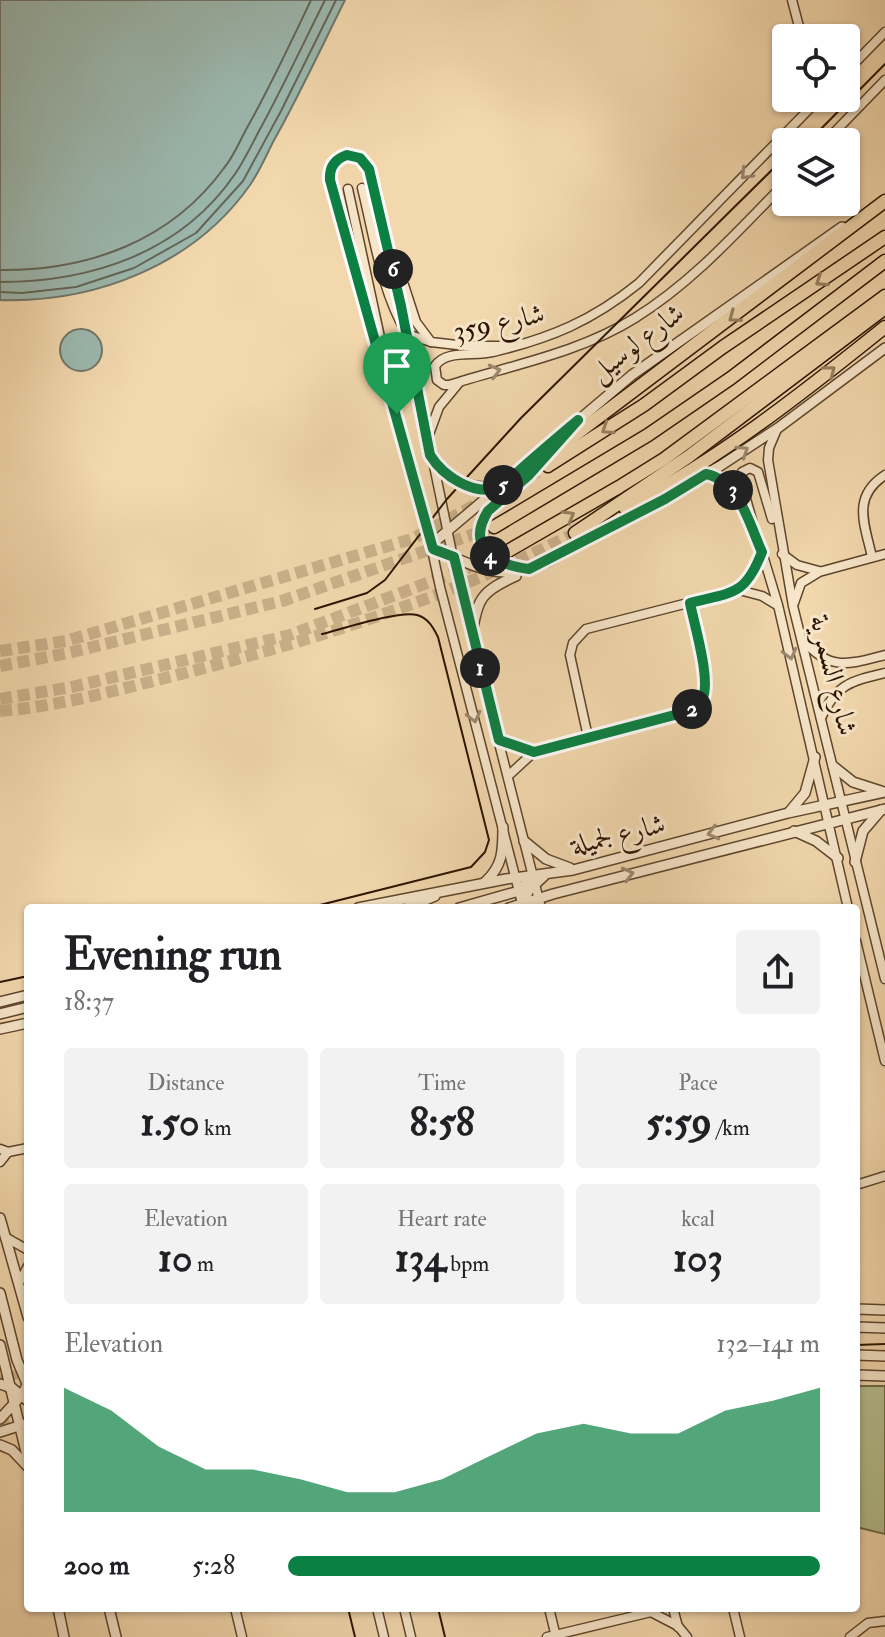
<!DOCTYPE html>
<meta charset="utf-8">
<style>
body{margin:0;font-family:"IM FELL Double Pica",Amiri,serif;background:#f2f2f2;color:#202124;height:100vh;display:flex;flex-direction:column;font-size:30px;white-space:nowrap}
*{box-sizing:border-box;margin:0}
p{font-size:26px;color:#757577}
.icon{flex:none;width:44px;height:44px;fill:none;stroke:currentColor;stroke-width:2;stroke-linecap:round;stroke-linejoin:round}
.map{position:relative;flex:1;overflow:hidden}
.drawer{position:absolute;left:24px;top:904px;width:836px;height:708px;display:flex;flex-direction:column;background:#fff;border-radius:8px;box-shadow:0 2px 6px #0004}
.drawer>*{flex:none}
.buttons{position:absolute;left:772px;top:24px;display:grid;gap:16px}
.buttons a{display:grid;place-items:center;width:88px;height:88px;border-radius:8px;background:#fff;box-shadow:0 2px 6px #0004;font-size:40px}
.pin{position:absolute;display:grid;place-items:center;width:68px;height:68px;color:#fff;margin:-82px -34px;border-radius:50% 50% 50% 0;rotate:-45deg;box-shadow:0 0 8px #0007}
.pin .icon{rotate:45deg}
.km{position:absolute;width:40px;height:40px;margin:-20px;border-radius:50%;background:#222;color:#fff;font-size:22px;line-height:40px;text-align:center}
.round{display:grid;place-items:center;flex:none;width:84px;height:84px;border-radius:8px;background:#f2f2f2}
.overview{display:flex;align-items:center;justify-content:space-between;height:136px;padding:0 40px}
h1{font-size:44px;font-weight:700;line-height:60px}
.figures{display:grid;grid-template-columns:repeat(3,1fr);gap:12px;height:136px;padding:8px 40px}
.figures div{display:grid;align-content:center;border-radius:8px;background:#f2f2f2;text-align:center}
.figures b{font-size:40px;font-weight:700}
.figures small{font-size:22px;font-weight:400}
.figures p{font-size:22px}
.chart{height:224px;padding:16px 40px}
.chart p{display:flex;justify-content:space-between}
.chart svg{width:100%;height:144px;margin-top:8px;fill:#0b8043;opacity:.7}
ul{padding:0 40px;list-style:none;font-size:26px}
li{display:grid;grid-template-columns:128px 96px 1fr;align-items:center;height:60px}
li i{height:20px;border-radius:10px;background:#0b8043}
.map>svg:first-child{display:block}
.green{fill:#b5c08f;stroke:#706a48;stroke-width:2}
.water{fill:#9cb9b0;stroke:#6f776a;stroke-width:2}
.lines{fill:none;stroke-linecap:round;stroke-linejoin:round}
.shore{stroke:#646658;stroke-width:2}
.tertiary-tunnel{stroke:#cbb18b;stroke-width:9;stroke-dasharray:9 4.5;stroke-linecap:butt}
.trunk-tunnel{stroke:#cbb18b;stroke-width:12;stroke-dasharray:12 6;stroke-linecap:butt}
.minor-casing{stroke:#5e452c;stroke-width:11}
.tertiary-casing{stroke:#5e452c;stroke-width:12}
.trunk-casing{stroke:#2c1400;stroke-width:15}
.minor{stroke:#f7e6ca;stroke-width:8}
.tertiary{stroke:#f7e6ca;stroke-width:9}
.trunk{stroke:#f3d8ae;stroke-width:12}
.tram{stroke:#2c1400;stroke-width:2}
.oneway{stroke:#9c886f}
.oneway2{stroke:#998060}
.route-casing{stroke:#fff;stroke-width:16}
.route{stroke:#0b8043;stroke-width:10}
.labels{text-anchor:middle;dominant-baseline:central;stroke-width:6;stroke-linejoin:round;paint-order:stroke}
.street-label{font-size:28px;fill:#2c1400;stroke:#f7e6ca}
</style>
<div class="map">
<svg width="885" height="1637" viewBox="0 0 885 1637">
<rect width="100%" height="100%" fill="#f3d8ae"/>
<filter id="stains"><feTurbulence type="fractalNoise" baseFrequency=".0025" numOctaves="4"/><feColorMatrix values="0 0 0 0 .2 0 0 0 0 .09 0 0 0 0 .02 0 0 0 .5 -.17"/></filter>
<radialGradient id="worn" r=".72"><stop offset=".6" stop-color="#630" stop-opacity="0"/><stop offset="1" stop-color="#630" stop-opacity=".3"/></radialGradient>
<path class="green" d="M856 1386H885V1534L856 1527Z"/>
<g class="water">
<path d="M0 0H345C321 48 299 96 273 142 266 156 259 172 250 185 194 265 95 303 0 300Z"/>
<circle cx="81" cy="350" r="21"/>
</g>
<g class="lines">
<g class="shore">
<path d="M0 270C88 271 171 241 224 168 234 156 240 140 248 126 271 85 291 42 311 0"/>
<path d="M0 282C91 282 181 253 235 174 244 161 251 146 259 131 282 89 303 44 325 0"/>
<path d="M0 292 22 293 76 287 134 268 196 233 243 181 281 111 336 0"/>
</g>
<g class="tertiary-tunnel">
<path d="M0 1379 28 1372"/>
<path d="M0 1422 28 1416"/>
</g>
<g class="trunk-tunnel">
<path d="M0 651 66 641 412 539 548 466"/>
<path d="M0 666 68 653 282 601 494 527"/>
<path d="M0 699 72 687 290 635 501 555"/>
<path d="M0 711C63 706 124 688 185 673 323 637 448 598 575 533"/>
</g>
<defs>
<g id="minor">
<path d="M792 0 802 38"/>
<path d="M846 72 885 32"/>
<path d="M825 142 885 80"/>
<path d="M786 182C739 230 693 282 635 318 579 353 512 365 449 385H444L437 380 435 366C446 349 475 357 493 352 551 338 592 321 639 283L820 98"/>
<path d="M362 188C374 236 381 291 407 334L431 342"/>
<path d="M348 189 380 337"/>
<path d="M394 272 404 285 416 322 431 342 466 346H505"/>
<path d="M777 429 769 448 768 460 793 606 885 979"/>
<path d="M428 437 439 407 458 384"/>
<path d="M706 474 718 477 733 490 762 552 778 605 848 908"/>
<path d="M752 520 740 477 742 472 750 468 758 472 772 519"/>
<path d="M782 554 797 565 819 571"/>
<path d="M872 557C865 525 851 497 885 475"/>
<path d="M739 590 751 578 762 553"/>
<path d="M794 603 801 583 819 572 885 554"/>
<path d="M803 640C830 672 850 664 885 655"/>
<path d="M821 718C836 684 851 681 885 673"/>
<path d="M588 737 570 655 573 643 586 629 739 590 762 596 777 605"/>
<path d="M499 740 534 752"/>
<path d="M508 776 534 752 686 712C692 709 698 705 702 700 712 682 694 624 690 603"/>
<path d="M523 907 440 587 423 508 330 180C330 155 357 147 369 169L401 306 458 582 541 908"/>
<path d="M856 941 885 1061"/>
<path d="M0 1149 8 1152 28 1148"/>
<path d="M0 1162 8 1152"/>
<path d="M856 1185 885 1176"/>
<path d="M5 1237 28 1250"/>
<path d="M19 1283 28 1266"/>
<path d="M235 1608 242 1637"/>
<path d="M377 1608 384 1637"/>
<path d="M404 1608 411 1637"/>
<path d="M549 1608 556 1637"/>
<path d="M673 1608 678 1627"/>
<path d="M733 1608 740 1637"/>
<path d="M547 1637 651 1612 678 1626 687 1637"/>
<path d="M850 1637 868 1623 885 1621"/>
</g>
<g id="tertiary">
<path d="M430 455C446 482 470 489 501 487"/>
<path d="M432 544 632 375 842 227"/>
<path d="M433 549C480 567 496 583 547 562L720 466 778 428 885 348"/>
<path d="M522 569 508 567 492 559 482 541 481 526 488 511 529 475 555 447"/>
<path d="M472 635C477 598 482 591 516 576"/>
<path d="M833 766 853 782 881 791"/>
<path d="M790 811 805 793 815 757"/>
<path d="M794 831 816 841 838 858"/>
<path d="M524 841 546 859 570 868"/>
<path d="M855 862 863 831 881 810"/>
<path d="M485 882C503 866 503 850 503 827"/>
<path d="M522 905 529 890 544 876"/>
<path d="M358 908 506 879 573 870 788 813 885 792"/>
<path d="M406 908 435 896"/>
<path d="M459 908 519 891 532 876"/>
<path d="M509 908 553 894 885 809"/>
<path d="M0 1002 28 995"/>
<path d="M0 1014 28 1007"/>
<path d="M0 1029 28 1023"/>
<path d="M0 1218 28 1317"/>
<path d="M0 1293 17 1360 28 1386"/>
<path d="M856 1309 885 1310"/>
<path d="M856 1327 885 1328"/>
<path d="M0 1345 28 1460"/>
<path d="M856 1355 885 1356"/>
<path d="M856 1375 885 1376"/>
<path d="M0 1384 12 1388 28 1401"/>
<path d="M0 1419 22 1395 28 1383"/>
<path d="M0 1432 28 1423"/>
<path d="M0 1445 12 1450 28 1467"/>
<path d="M58 1608 64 1637"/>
<path d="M109 1608 116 1637"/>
</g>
<g id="trunk">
<path d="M551 464 644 405 723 347 885 237"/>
<path d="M548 466 567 441 885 201"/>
<path d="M625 508C718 460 803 393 885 327"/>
<path d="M494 527 648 435 731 378 885 261"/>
<path d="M575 533 688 457 885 308"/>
<path d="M501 555 619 487 664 459 885 296"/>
</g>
</defs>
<use href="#minor" class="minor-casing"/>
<use href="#tertiary" class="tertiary-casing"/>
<use href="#trunk" class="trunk-casing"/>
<use href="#minor" class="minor"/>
<use href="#tertiary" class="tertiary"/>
<use href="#trunk" class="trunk"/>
<g class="tram">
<path d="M808 142 885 64"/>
<path d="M315 609 367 593 385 580 447 499 521 418 786 156"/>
<path d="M308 908 471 867 485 852 489 840 438 637C433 627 428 618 417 615 400 610 342 629 322 634"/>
<path d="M0 982 28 976"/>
<path d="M856 1345 885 1344"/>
<path d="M348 1608 355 1637"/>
<path d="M438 1608 445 1637"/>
</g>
</g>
<defs><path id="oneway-chevron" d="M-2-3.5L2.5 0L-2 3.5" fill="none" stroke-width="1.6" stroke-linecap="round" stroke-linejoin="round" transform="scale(2)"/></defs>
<g class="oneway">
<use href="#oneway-chevron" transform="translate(746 174) rotate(134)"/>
<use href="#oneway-chevron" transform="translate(495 371) rotate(-15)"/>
<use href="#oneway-chevron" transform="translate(743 451) rotate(-33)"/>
<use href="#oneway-chevron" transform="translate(790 654) rotate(76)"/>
<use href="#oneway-chevron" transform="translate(474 717) rotate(76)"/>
<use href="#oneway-chevron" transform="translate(713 833) rotate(165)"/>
<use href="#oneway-chevron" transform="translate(628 874) rotate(-15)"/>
</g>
<g class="oneway2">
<use href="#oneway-chevron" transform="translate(821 281) rotate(146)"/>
<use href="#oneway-chevron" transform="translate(734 317) rotate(143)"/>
<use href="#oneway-chevron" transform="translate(830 371) rotate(-38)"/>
<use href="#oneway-chevron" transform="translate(607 429) rotate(147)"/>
<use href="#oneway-chevron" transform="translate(569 516) rotate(-30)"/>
</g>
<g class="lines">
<defs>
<path id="route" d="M347 155 360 158 369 169 401 306 430 455C443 476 474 497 500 487 507 484 514 475 520 470 539 453 558 437 578 420L529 475 488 511C465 548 496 565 529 569L665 499 706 474C740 481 749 524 762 552 745 596 733 592 690 603 694 624 712 682 702 700 698 706 692 709 686 712L534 752 499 740 454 557 433 549 330 180C329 167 335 159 347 155Z"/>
</defs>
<use href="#route" class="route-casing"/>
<use href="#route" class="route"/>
</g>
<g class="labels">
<g class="street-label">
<text transform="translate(499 323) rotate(-12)">شارع 359</text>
<text transform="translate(637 343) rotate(-37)">شارع لوسيل</text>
<text transform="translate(833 675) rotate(76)">شارع السمرية</text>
<text transform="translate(618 835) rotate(-14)">شارع لجميلة</text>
</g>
</g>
<rect width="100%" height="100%" filter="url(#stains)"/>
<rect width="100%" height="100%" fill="url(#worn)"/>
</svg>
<div class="buttons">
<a><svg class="icon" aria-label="locate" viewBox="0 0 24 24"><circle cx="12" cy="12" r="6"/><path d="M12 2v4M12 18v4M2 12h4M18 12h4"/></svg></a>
<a><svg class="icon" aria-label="layers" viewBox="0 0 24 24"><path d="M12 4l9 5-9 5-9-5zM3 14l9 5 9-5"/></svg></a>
</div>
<div class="pin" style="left:397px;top:414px;background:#1e9e55"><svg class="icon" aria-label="arrive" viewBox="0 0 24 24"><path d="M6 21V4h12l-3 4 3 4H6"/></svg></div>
<b class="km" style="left:480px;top:668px">1</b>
<b class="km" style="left:692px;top:709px">2</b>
<b class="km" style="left:733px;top:490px">3</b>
<b class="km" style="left:490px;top:556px">4</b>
<b class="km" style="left:503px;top:485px">5</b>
<b class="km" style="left:393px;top:269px">6</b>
<section class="drawer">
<div class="overview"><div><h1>Evening run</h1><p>18:37</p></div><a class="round"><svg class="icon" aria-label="share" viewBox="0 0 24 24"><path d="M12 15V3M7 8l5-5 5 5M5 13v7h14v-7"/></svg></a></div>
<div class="figures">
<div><p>Distance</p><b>1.50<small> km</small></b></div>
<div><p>Time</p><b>8:58</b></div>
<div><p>Pace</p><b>5:59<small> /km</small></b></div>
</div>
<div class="figures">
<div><p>Elevation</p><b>10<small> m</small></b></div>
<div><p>Heart rate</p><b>134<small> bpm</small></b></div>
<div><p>kcal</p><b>103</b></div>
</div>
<div class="chart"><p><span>Elevation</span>132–141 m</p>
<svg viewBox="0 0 160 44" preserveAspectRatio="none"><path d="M0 44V6L10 13L20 24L30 31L40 31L50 34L60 38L70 38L80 34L90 27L100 20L110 17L120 20L130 20L140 13L150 10L160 6V44z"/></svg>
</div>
<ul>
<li><b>200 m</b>5:28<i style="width:100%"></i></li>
</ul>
</section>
</div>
